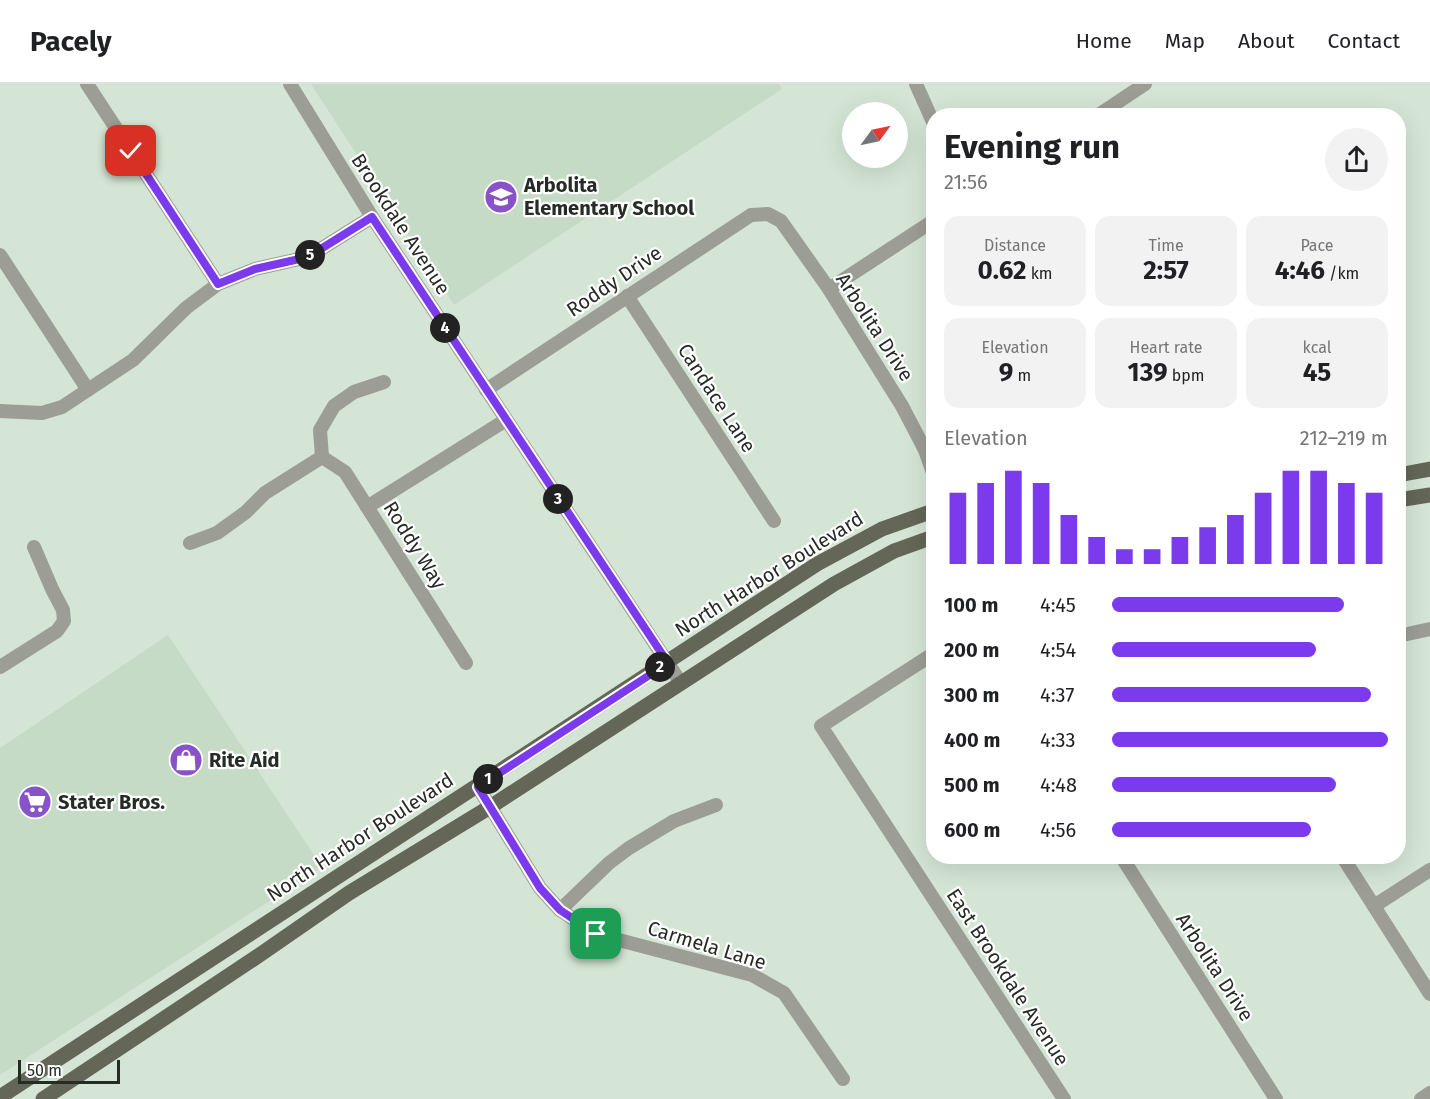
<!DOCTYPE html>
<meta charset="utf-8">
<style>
body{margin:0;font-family:"Fira Sans",sans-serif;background:#f2f2f2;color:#202124;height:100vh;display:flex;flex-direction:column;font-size:22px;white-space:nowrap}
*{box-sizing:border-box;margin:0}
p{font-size:20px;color:#757577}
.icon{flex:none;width:33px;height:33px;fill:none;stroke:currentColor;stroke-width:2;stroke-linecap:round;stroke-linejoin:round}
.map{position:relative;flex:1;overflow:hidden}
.details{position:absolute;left:926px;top:24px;width:480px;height:756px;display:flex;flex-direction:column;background:#fff;border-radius:24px;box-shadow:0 6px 24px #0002}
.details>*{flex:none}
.needle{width:39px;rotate:57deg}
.tools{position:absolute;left:842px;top:18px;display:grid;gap:12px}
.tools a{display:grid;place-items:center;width:66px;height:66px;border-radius:50%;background:#fff;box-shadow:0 6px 24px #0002;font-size:30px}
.scale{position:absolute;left:18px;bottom:15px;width:102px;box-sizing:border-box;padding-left:6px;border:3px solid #252b25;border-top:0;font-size:16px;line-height:21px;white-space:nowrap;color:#252b25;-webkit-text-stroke:4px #fff;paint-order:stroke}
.pin{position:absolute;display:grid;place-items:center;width:51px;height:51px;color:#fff;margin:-26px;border-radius:12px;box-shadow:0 3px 9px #0006}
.km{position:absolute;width:30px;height:30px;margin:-15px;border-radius:50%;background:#222;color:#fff;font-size:16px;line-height:30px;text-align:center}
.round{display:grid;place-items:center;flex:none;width:63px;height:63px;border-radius:32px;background:#f2f2f2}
.headline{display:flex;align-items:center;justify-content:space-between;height:102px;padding:0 18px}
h1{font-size:33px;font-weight:700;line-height:45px}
.stats{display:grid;grid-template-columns:repeat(3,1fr);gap:9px;height:102px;padding:6px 18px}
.stats div{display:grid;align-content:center;border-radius:15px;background:#f2f2f2;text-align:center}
.stats b{font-size:26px;font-weight:700}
.stats small{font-size:16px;font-weight:400}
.stats p{font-size:16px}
.chart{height:168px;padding:12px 18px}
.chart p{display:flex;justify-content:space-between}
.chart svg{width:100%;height:108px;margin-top:6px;stroke:#7c3aed;stroke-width:6}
ul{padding:0 18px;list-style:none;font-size:20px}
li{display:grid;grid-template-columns:96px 72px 1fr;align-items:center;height:45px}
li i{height:15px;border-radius:8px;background:#7c3aed}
header{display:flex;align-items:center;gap:36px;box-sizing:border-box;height:84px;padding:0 30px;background:#fff;border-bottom:2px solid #e0e0e0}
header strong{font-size:28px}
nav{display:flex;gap:33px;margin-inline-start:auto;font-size:21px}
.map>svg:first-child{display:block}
.built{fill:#c5dbc6}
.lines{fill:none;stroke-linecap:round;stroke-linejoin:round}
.minor{stroke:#9c9d95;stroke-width:14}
.major{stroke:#646657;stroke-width:15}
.route-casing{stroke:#fff;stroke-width:12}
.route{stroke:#7c3aed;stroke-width:8}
.labels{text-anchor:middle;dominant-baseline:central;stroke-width:4.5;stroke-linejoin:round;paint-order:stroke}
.poi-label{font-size:20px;font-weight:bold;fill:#252b25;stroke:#fff;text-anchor:start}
.street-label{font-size:20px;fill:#252b25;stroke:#fff}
</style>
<header>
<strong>Pacely</strong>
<nav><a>Home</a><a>Map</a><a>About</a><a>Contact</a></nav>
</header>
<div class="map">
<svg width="1430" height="1015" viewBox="0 0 1430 1015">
<rect width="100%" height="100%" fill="#d4e5d5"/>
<g class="built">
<path d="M311 0H779L782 5 454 221Z"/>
<path d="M168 551 322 783 0 991V664Z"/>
</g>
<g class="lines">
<g class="minor">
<path d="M87 0 218 200"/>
<path d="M290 0 372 133 681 599"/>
<path d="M916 0 933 38"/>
<path d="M1097 32 1145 0"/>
<path d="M0 171 88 306"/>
<path d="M829 205 933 137"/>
<path d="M627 212 774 437"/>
<path d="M486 306 751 131 768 130 781 137 829 205 902 322 925 366 933 389"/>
<path d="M0 327 42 329 62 323 133 276 186 224 218 200 255 185 308 173 372 133"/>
<path d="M322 373 345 388 466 579"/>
<path d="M367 423 506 336"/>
<path d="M190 459 217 449 246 428 265 409 322 373 320 346 334 322 354 308 384 298"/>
<path d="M1398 552 1430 545"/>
<path d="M933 570 821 642 1064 1015"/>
<path d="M0 583 57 547 64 537 63 526 52 505 34 463"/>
<path d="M478 703 540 804 560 826 596 850 752 891 784 909 843 995"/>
<path d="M1121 772 1276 1015"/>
<path d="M1342 772 1430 910"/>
<path d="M1374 822 1430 786"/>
<path d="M560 826 609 779 629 764 674 737 716 721"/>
<path d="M1421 1015 1430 1009"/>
</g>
<g class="major">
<path d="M1398 391 1430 385"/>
<path d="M1398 416 1430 411"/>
<path d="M0 1013 817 480 882 445 933 427"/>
<path d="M43 1015 258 872 349 809 490 723 834 500 894 467 933 453"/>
</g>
</g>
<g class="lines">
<defs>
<path id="route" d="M131 67 218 200 255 185 308 173 372 133 668 579 478 703 540 804 560 826 596 850"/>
</defs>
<use href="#route" class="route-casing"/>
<use href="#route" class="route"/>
</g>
<defs>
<symbol id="school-disc" viewBox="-11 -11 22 22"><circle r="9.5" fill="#8852c9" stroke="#fff"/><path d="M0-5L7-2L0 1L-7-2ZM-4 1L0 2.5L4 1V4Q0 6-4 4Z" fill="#fff"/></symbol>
<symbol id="shop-disc" viewBox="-11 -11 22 22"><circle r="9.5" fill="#8852c9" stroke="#fff"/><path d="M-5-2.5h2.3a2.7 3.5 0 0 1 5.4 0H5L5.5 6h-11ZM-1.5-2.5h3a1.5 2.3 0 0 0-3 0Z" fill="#fff"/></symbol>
<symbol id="supermarket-disc" viewBox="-11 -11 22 22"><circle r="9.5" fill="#8852c9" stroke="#fff"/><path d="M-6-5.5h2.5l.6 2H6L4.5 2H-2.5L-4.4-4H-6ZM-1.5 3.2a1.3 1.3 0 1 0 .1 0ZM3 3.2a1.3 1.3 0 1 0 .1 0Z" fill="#fff"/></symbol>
</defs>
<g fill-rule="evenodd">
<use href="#school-disc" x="482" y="94" width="38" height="38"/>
<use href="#shop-disc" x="167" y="657" width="38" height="38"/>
<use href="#supermarket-disc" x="16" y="699" width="38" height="38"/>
</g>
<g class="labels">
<g class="poi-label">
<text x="524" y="101">Arbolita<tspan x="524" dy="23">Elementary School</tspan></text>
<text x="209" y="676">Rite Aid</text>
<text x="58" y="718">Stater Bros.</text>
</g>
<g class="street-label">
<text transform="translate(401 140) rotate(57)">Brookdale Avenue</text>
<text transform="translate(614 197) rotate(-34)">Roddy Drive</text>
<text transform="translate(875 243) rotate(57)">Arbolita Drive</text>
<text transform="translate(717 314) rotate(57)">Candace Lane</text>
<text transform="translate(415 461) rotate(58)">Roddy Way</text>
<text transform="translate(769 490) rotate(-32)">North Harbor Boulevard</text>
<text transform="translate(360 753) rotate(-33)">North Harbor Boulevard</text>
<text transform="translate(707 861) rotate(17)">Carmela Lane</text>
<text transform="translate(1215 883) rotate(57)">Arbolita Drive</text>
<text transform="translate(1008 893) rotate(57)">East Brookdale Avenue</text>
</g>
</g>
</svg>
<div class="tools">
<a><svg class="needle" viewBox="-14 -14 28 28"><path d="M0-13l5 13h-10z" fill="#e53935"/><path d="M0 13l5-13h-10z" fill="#757577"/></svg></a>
</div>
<div class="scale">50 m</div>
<div class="pin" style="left:596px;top:850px;background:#1e9e55"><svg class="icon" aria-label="arrive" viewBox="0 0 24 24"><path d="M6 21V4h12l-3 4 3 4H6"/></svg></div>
<div class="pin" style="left:131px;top:67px;background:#d93025"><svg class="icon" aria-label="check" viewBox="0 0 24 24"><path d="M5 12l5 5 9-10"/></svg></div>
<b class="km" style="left:488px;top:695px">1</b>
<b class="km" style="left:660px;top:583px">2</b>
<b class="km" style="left:558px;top:415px">3</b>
<b class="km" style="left:445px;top:244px">4</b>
<b class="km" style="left:310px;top:171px">5</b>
<section class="details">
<div class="headline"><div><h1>Evening run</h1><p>21:56</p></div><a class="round"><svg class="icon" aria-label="share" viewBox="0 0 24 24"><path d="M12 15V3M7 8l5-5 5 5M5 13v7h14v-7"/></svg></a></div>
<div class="stats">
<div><p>Distance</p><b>0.62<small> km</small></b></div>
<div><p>Time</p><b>2:57</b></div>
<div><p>Pace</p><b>4:46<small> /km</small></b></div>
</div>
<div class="stats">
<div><p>Elevation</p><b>9<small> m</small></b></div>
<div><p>Heart rate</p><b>139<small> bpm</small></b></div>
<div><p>kcal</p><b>45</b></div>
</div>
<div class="chart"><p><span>Elevation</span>212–219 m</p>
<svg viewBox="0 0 160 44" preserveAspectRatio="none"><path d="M5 44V15M15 44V11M25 44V6M35 44V11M45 44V24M55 44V33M65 44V38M75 44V38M85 44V33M95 44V29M105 44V24M115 44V15M125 44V6M135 44V6M145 44V11M155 44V15"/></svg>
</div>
<ul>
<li><b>100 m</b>4:45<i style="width:84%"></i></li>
<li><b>200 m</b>4:54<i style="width:74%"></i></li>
<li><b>300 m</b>4:37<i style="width:94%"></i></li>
<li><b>400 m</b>4:33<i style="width:100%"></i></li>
<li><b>500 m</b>4:48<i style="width:81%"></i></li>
<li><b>600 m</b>4:56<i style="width:72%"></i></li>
</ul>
</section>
</div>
